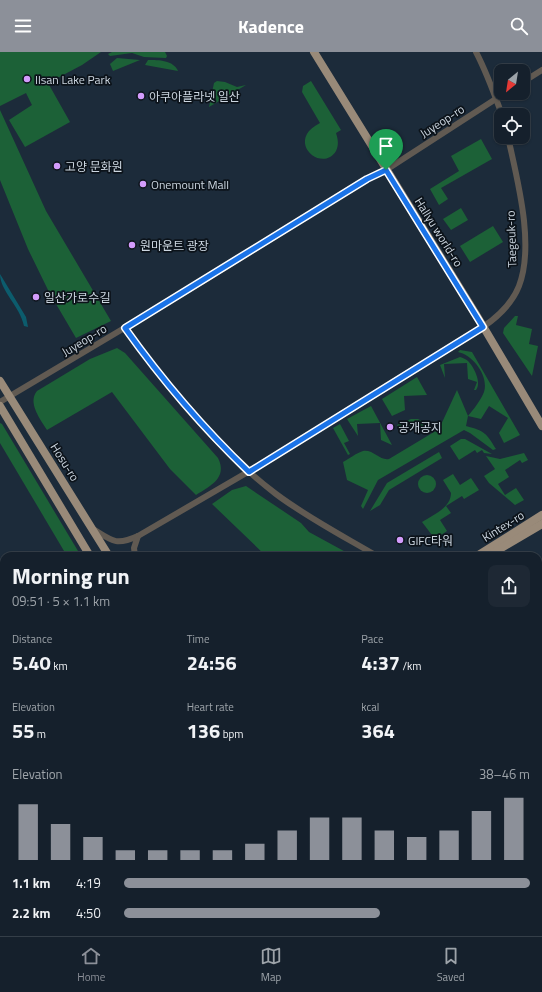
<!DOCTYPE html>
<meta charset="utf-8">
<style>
body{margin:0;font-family:"Titillium Web","Noto Sans KR",sans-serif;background:#1e2834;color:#f1f3f6;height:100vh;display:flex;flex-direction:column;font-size:15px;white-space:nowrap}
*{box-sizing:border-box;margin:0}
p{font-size:13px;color:#9da3a9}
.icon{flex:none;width:22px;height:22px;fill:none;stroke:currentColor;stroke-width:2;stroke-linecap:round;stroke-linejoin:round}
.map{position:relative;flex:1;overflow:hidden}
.side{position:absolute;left:0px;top:500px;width:542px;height:384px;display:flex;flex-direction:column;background:#15202c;border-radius:12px 12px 0 0;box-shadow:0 1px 3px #0004,0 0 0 1px #343e48}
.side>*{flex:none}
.needle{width:26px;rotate:210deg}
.tools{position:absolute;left:494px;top:12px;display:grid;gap:8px}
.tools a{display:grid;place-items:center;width:36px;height:36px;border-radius:8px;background:#15202c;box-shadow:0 1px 3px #0004,0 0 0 1px #343e48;font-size:20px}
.pin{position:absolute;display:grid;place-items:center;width:34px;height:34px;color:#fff;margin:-41px -17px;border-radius:50% 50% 50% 0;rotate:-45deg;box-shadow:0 0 4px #0007}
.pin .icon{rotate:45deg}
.round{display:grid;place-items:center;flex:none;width:42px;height:42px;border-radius:8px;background:#1e2834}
.headline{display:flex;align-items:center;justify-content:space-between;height:68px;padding:0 12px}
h1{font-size:22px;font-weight:700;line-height:30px}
.stats{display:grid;grid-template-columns:repeat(3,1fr);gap:6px;height:68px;padding:4px 12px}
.stats div{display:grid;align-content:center}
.stats b{font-size:20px;font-weight:700}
.stats small{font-size:11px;font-weight:400}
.stats p{font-size:11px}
.chart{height:112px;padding:8px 12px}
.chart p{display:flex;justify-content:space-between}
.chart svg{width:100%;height:72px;margin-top:4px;stroke:#8c9099;stroke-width:6}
ul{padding:0 12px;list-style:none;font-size:13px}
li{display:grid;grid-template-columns:64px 48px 1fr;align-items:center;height:30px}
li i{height:10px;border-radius:5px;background:#8c9099}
header{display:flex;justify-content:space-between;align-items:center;height:52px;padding:0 12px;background:#8c9099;color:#fff;font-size:18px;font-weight:700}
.tabs{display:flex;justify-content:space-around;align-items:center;height:56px;border-top:1px solid #343e48;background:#15202c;font-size:11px;color:#9da3a9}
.tabs a{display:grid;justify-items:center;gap:2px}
.tabs .active{color:#8c9099}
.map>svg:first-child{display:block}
.green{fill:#1c6137}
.water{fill:#0c5c6d}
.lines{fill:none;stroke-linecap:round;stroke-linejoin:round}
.minor{stroke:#615a52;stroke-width:6}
.major{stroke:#998a79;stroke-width:8}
.route-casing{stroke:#fff;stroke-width:8}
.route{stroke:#1a73e8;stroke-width:5}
.poi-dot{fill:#d39cfc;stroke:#0c131a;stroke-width:1.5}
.labels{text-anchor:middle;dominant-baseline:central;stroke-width:3.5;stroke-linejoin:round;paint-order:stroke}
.poi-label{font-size:12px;fill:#ccd6e0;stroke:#0c131a;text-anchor:start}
.street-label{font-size:12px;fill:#ccd6e0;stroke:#0c131a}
</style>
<header><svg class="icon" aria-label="menu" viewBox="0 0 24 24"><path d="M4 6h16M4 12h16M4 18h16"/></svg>Kadence<svg class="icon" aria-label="search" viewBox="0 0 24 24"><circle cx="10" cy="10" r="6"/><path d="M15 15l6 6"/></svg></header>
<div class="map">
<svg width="542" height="884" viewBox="0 0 542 884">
<rect width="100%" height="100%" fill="#1c2b3a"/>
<g class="green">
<path d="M0 0H101L82 13 48 31 70 70 25 95 9 68 32 53 26 41 0 54Z"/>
<path d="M112 0H165L167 4 166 6 144 5 132 1 110 4 108 2Z"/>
<path d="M117 6 140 8 113 19 110 12Z"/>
<path d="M148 8C159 8 173 8 178 19L145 13Z"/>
<path d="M217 29 225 30 237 35 246 33 209 55 214 31Z"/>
<path d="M311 29 341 78 336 81C338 87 339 93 336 99 322 122 284 89 320 71L302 40 303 34Z"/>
<path d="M0 58 46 159 111 269 76 286 49 240 28 197 0 128Z"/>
<path d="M481 87 492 107 441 136 448 147 439 153 430 137 459 119 451 104Z"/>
<path d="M461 156 468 168 451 178 443 167Z"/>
<path d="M493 174 503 190 470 210 460 194Z"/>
<path d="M515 264H518L516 273 532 277 529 292 538 294 532 324 503 281 504 276Z"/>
<path d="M117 296 125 301 218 406C228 426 210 434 196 443L170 417 112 340 47 378C41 368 27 351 37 339L90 307Z"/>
<path d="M460 298 472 300 520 383 504 391 499 381 508 366 489 354 481 367 468 364 466 374C485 379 486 381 496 397L493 398 470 381 464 378 378 428 363 457 361 454 368 438 347 428 343 410C349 407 356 401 363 399 373 397 380 409 389 407L439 377 457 338 468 364C473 358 481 348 484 340 489 324 473 303 458 300Z"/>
<path d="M460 305C463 306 466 307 468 309 474 315 482 331 476 338H474L477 330 468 327 467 311 444 312 445 326 440 313Z"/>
<path d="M417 325 427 343 404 344 405 358 392 364 382 347Z"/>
<path d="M371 354 392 393 381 388 380 371 357 372 358 384 347 367Z"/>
<path d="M411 367H418L431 374 425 377C415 371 410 373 400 378L397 373Z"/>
<path d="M0 371 2 372 81 504H67L0 391Z"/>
<path d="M340 372 349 389 344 391 350 402 348 403 333 376Z"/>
<path d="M461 387H465L492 402 484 401 482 398 477 401 475 398 459 408 450 394Z"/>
<path d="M439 400 442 406 389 438 380 453 370 459 387 431Z"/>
<path d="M524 401 528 408 522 411 520 408 505 418 509 425 498 432 505 443 516 436 524 448 515 453 489 431 484 424 495 417 486 404 500 407Z"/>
<path d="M453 422 460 433 471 426 479 438 464 447 462 444 446 454 451 461 440 468 447 479 435 487 422 470C433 463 451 456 451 441L443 428Z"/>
<circle cx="427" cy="432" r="9"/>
<path d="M246 434 301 471 309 480 353 504H266L212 452 232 438Z"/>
</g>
<path class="water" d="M0 222 26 265 28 275 24 274C20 254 0 239 0 222Z"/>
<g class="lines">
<g class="minor">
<path d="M476 0C487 21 494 41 502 63"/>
<path d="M523 30 542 18"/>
<path d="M125 276C168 337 216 396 276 442 308 466 343 484 377 504"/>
<path d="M0 350 205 228 367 127 386 118 505 41"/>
<path d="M93 477C112 489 116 494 138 484L260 413 483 275C499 264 512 252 519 234 535 192 517 127 508 85"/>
<path d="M135 504 134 496 138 484"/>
<path d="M538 612 542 614"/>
<path d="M538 647 542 645"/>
<path d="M0 798 4 796"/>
<path d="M0 837 4 835"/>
<path d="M0 872 4 869"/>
<path d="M46 880 49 884"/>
<path d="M187 880 189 884"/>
<path d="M278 880 281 884"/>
<path d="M34 884 41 880"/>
<path d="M93 884 99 880"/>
<path d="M153 884 160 880"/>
</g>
<g class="major">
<path d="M314 0 477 264 542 374"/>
<path d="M0 329 109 504"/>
<path d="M0 354 90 504"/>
<path d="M477 504 542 463"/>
<path d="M488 504 542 472"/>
<path d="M321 880 324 884"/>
<path d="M337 880 339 884"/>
<path d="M345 880 346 884"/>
<path d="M361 880 363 884"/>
</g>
</g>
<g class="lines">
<defs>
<path id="route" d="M386 118 483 275 249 420C202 375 162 328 125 276L367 127Z"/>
</defs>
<use href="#route" class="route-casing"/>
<use href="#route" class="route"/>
</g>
<g class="poi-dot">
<circle cx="27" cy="27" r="4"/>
<circle cx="141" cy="44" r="4"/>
<circle cx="57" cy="114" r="4"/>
<circle cx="143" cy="132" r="4"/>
<circle cx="132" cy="193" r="4"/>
<circle cx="36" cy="245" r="4"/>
<circle cx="390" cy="375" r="4"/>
<circle cx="400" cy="488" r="4"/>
</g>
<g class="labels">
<g class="poi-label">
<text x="35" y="27">Ilsan Lake Park</text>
<text x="149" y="44">아쿠아플라넷 일산</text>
<text x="65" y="114">고양 문화원</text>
<text x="151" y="132">Onemount Mall</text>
<text x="140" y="193">원마운트 광장</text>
<text x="44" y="245">일산가로수길</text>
<text x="398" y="375">공개공지</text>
<text x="408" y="488">GIFC타워</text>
</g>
<g class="street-label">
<text transform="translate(442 69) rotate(-33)">Juyeop-ro</text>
<text transform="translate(439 180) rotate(58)">Hallyu world-ro</text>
<text transform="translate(511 187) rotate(-92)">Taegeuk-ro</text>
<text transform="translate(84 288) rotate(-31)">Juyeop-ro</text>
<text transform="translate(65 410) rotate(58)">Hosu-ro</text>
<text transform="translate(503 474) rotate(-32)">Kintex-ro</text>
</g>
</g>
</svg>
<div class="tools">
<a><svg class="needle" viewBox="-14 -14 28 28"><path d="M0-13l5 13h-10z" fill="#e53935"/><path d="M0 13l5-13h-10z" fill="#9da3a9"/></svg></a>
<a><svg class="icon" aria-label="locate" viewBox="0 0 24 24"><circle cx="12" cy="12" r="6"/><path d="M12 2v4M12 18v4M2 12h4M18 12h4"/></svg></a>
</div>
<div class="pin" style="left:386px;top:118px;background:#1e9e55"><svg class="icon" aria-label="arrive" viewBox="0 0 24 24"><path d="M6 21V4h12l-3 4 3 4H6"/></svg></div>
<section class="side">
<div class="headline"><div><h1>Morning run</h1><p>09:51 · 5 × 1.1 km</p></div><a class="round"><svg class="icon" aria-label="share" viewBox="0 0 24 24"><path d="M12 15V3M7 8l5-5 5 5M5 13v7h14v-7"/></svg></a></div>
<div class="stats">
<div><p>Distance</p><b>5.40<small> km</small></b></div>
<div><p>Time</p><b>24:56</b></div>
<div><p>Pace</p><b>4:37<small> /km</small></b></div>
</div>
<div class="stats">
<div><p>Elevation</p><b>55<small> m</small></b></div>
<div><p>Heart rate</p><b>136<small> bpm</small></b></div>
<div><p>kcal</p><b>364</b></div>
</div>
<div class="chart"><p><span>Elevation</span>38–46 m</p>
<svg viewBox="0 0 160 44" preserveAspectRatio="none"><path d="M5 44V10M15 44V22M25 44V30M35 44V38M45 44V38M55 44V38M65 44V38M75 44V34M85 44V26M95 44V18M105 44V18M115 44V26M125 44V30M135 44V26M145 44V14M155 44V6"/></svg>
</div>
<ul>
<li><b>1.1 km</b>4:19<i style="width:100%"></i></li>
<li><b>2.2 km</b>4:50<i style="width:63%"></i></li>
</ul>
</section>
</div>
<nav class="tabs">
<a class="active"><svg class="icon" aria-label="home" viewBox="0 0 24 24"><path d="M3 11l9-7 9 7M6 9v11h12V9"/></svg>Home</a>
<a><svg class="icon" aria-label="map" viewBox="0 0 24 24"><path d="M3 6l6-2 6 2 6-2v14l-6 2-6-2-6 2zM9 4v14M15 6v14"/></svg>Map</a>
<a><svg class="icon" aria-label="saved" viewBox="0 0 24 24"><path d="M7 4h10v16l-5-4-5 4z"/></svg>Saved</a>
</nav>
